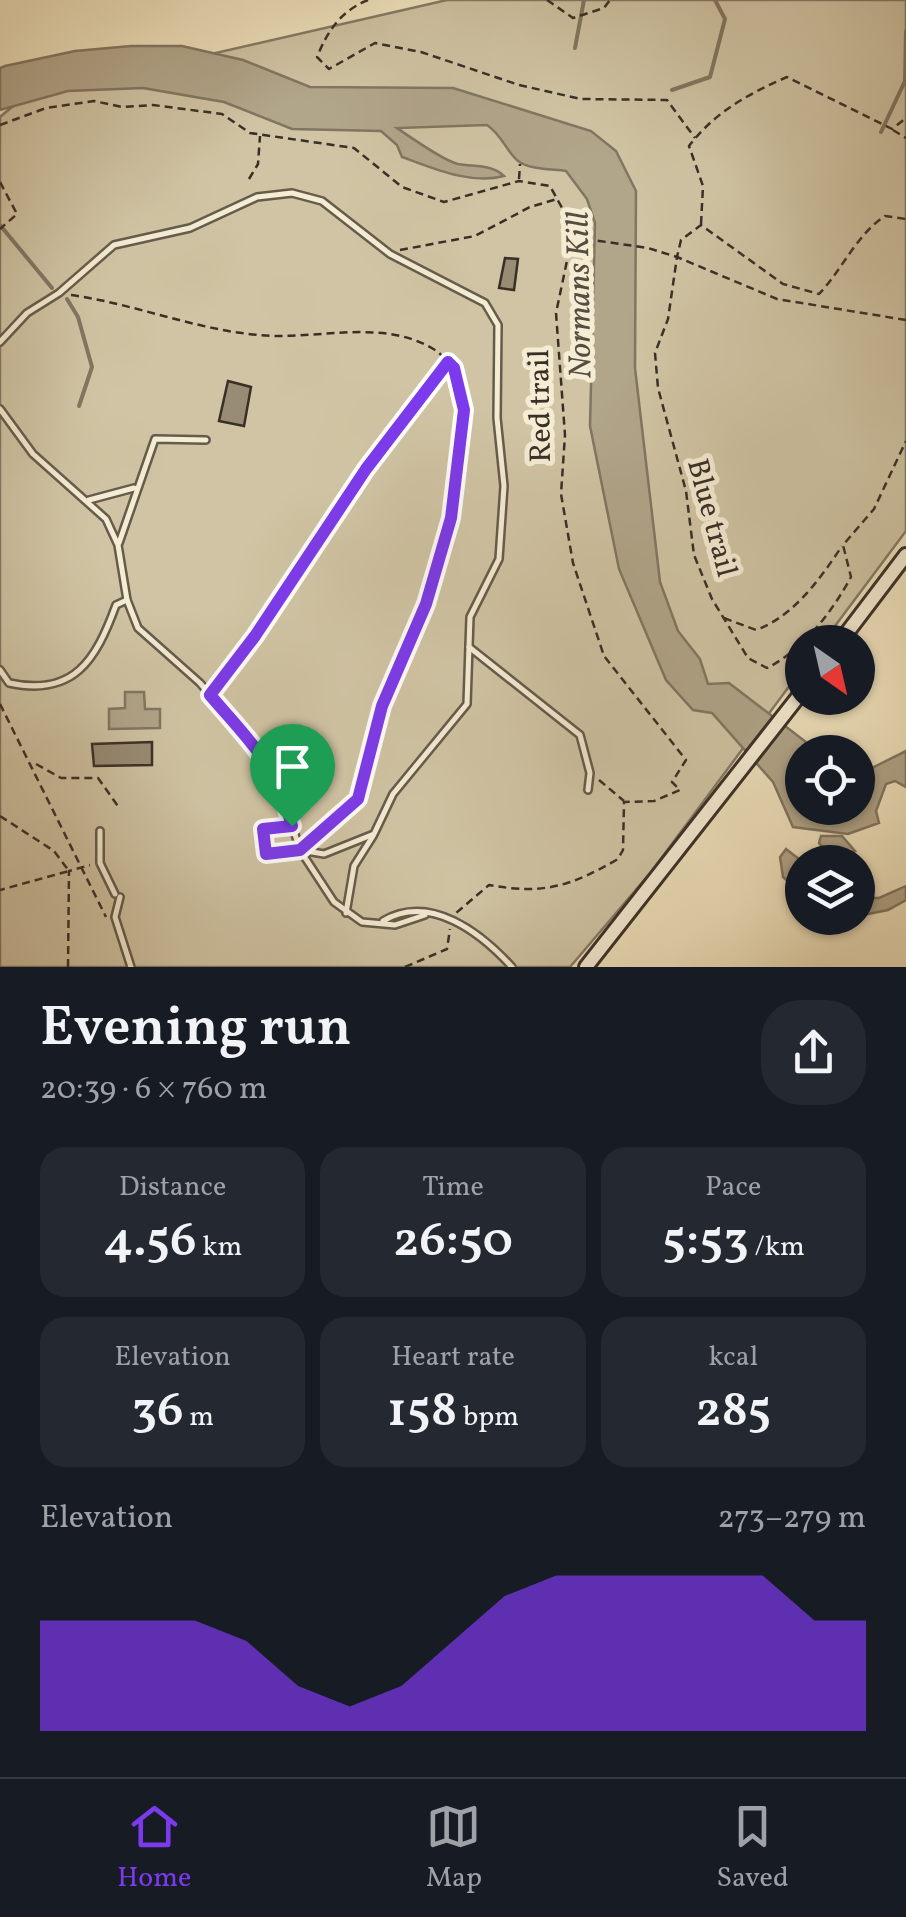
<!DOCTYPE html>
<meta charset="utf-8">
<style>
body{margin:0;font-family:Vollkorn,serif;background:#242831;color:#f1f3f6;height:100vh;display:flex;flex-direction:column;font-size:38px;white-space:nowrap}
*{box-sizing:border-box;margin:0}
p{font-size:32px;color:#9ea1a6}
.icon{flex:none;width:55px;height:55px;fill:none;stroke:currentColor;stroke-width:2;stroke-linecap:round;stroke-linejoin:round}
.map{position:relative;height:967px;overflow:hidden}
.drawer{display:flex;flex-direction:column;background:#171b24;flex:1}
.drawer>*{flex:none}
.needle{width:65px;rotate:146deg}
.buttons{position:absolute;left:785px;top:625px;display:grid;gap:20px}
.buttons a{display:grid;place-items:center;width:90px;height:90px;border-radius:50%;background:#171b24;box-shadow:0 2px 8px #0004;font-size:50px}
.pin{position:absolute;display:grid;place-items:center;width:85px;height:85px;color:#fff;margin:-102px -42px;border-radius:50% 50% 50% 0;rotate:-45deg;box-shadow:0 0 10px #0007}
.pin .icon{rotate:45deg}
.round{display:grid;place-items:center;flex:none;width:105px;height:105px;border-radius:40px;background:#242831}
.overview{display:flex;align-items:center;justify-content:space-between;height:170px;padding:0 40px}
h1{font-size:55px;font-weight:600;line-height:75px}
.figures{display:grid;grid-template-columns:repeat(3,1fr);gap:15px;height:170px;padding:10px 40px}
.figures div{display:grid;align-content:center;border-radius:25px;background:#242831;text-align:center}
.figures b{font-size:50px;font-weight:600}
.figures small{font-size:28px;font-weight:400}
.figures p{font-size:28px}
.chart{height:280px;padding:20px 40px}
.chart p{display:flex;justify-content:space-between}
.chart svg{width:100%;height:180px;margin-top:10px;fill:#7c3aed;opacity:.7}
.dock{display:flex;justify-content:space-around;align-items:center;height:140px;border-top:2px solid #363941;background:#171b24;font-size:28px;color:#9ea1a6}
.dock a{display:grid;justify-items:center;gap:5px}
.dock .selected{color:#7c3aed}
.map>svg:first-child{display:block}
.green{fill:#d0c4a4;stroke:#847a66;stroke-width:2.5}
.water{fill:#b1a58a;stroke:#817662;stroke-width:2.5}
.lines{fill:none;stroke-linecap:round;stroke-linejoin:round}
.stream{stroke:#817662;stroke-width:4}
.building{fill:#988c75;stroke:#392f27;stroke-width:2.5}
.lane-casing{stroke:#665c4c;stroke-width:10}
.secondary-casing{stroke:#392f27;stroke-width:18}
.path{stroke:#392f27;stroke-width:2.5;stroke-dasharray:8 5;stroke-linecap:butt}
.lane{stroke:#f5ecd4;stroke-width:5}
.secondary{stroke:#f5ecd4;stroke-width:12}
.route-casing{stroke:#fff;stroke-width:20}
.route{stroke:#7c3aed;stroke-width:12}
.labels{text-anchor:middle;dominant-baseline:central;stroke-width:10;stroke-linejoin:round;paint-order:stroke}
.street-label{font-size:30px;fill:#392f27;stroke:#f5ecd4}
.water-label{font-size:32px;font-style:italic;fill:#574c40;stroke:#f5ecd4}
</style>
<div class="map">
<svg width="906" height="967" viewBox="0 0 906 967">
<rect width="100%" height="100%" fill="#efe2bd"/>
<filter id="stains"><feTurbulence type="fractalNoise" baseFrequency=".002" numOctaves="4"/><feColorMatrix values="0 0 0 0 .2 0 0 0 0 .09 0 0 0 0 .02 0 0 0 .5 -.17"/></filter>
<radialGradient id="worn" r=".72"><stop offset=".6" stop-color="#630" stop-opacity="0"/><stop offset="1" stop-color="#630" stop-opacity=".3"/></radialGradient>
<path class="green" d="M447 0H906V531L823 642H802V669L651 872 570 967H0V117L24 97Z"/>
<g class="water">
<path d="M131 46H182L243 60 310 87 453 88 591 131 616 151 636 191 635 368 660 582 678 631 700 659 708 684 729 683 806 742 802 808H858V785L874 767 906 751V787L895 781 886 784 876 811 879 823 848 834 793 827 773 782 712 713 693 710 666 680 619 569 590 426 595 223 587 199 566 171C552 169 530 170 518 161 506 151 502 135 487 125L397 128C410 137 444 161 458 164 474 167 492 164 504 176 470 185 433 168 402 157L397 145 381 131 292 129 224 102 143 88 68 91 0 110V68L5 66 75 51Z"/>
<path d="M125 692H144L145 709H160V728L109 729V709L125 708Z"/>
<path d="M821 836H842L855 851 831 858 819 843Z"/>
<path d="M786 849 803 862 802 893 783 877 780 857Z"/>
<path d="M906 886V900L888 910 858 916V898H879Z"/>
</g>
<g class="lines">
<g class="stream">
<path d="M575 48 584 0"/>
<path d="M672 90 710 77 725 19 715 0"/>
<path d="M881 132 905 81 906 31"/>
<path d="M0 225 52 288"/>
<path d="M67 299 78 317 92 367 79 406"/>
</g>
</g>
<g class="building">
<path d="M505 258 518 259 514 290 499 288Z"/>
<path d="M228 381 251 387 244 426 219 421Z"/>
<path d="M152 742V765L94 766 92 744Z"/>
</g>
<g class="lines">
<defs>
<g id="lane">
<path d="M0 342 27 313 59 293 114 245 190 228 257 197 292 193 322 201 390 254 485 303 498 325 497 418 504 486 499 559 470 617 467 704 393 794 374 834 324 854 300 850 266 854 263 829 292 826"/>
<path d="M0 409 33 454 106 519 118 545 127 600 138 628 200 683 274 769 300 850 334 902 362 922 395 925 425 915"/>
<path d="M89 500 134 488"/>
<path d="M119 543 155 439 206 440"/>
<path d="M469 647 580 735 590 773 588 790"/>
<path d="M0 670 9 683C74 697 96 660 116 605L127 600"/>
<path d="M100 831V863L115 894"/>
<path d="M120 897 115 917 131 967"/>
<path d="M346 913 354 866 373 836"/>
<path d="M383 921C430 893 481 933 512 967"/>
</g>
<g id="secondary">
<path d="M840 642 906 555"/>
<path d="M586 967 802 692"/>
</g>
</defs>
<use href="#lane" class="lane-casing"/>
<use href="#secondary" class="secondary-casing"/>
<g class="path">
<path d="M368 0C341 11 328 30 317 57L329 69 375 43 421 52 519 85 581 99 667 100 695 138"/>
<path d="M547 0 573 18 604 8 610 0"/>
<path d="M0 125 46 108 94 101 122 107 153 105 222 114 250 133 354 148 402 187 444 202 519 181 550 186 567 217 572 237 556 313 565 435 561 494 573 563 604 656 686 760 672 782 680 790 654 801 624 802 623 850 618 859C571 886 544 895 489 885L456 913"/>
<path d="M893 130 906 138"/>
<path d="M249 179 258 164 260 136"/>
<path d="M519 179 520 164"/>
<path d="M0 182 17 214 0 229"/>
<path d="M701 224 703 186 689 146C715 112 748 94 787 77L892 129 906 118"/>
<path d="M572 237 648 248 677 257 681 240 701 225 783 284 819 294C842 270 857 234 885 216L906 219"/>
<path d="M400 250 475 236 530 207 557 199"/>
<path d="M71 295C142 305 207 335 279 336 330 336 389 321 435 350 491 386 444 551 426 603 414 639 394 672 382 708 373 736 371 770 359 796 351 813 324 831 310 843"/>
<path d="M906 320 777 299 677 257 668 319 655 353 658 388 686 491 694 555 712 599 748 658 767 668C803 650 832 612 851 577L843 545 874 509 906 441"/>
<path d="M724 618 756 630C794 616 820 579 842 546"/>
<path d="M213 690 366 469 447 364"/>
<path d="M0 704 106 917"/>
<path d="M36 764 61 778H98L120 809"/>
<path d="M599 780 624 801"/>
<path d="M0 816 54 851 69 871 0 890"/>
<path d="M68 967 69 871 90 865"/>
<path d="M405 967 447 949 450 929"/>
</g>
<use href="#lane" class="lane"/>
<use href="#secondary" class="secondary"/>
</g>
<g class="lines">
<defs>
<path id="route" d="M448 362 454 368 464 410 451 518 426 604 382 706 358 799 300 850 266 854 263 829 292 826C275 762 252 744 210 695L255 636 366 469Z"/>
</defs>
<use href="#route" class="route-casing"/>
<use href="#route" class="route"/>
</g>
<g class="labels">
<g class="street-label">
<text transform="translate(541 406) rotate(-91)">Red trail</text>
<text transform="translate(711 518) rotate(75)">Blue trail</text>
</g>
<g class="water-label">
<text transform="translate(581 295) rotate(-91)">Normans Kill</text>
</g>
</g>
<rect width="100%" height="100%" filter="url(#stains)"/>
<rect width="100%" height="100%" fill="url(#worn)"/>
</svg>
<div class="buttons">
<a><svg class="needle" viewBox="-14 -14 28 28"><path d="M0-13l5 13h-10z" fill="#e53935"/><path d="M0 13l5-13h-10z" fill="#9ea1a6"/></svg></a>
<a><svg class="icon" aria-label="locate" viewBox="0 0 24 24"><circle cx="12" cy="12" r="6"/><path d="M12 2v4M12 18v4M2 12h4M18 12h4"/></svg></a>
<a><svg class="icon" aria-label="layers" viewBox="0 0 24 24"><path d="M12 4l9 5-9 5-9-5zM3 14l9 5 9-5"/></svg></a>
</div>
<div class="pin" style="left:292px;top:826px;background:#1e9e55"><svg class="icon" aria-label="arrive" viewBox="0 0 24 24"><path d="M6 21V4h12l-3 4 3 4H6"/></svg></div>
</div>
<section class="drawer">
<div class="overview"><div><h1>Evening run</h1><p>20:39 · 6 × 760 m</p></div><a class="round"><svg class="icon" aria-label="share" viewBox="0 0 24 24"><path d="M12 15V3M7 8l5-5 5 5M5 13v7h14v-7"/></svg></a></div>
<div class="figures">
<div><p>Distance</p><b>4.56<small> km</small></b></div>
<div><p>Time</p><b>26:50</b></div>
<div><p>Pace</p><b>5:53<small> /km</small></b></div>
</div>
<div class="figures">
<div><p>Elevation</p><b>36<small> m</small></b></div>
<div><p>Heart rate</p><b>158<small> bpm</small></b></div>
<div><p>kcal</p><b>285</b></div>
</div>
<div class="chart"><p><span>Elevation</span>273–279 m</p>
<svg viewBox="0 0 160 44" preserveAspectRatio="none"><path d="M0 44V17L10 17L20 17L30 17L40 22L50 33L60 38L70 33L80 22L90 11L100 6L110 6L120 6L130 6L140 6L150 17L160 17V44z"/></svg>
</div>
</section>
<nav class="dock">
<a class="selected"><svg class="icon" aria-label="home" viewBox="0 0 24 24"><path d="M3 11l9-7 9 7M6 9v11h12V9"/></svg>Home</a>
<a><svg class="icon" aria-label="map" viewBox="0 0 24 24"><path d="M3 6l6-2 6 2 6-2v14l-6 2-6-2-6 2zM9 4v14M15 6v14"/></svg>Map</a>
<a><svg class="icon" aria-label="saved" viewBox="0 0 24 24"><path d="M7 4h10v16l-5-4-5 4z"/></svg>Saved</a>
</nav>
